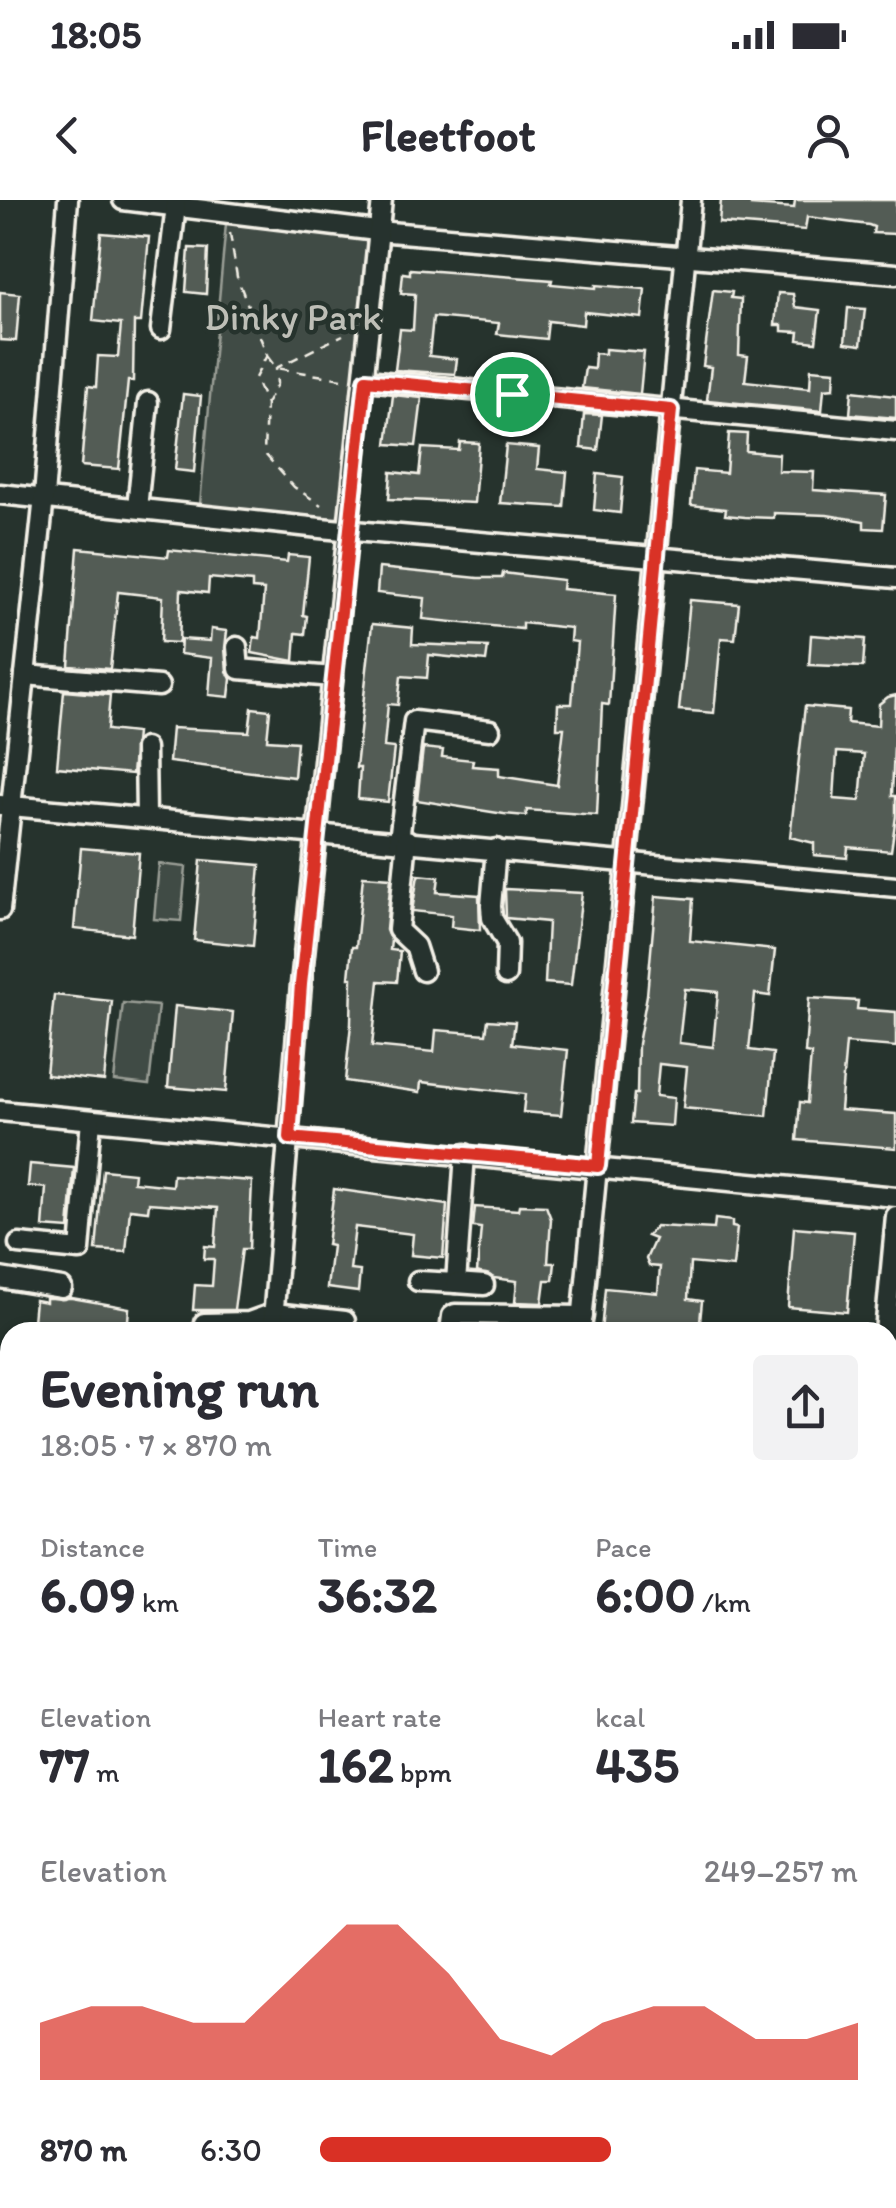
<!DOCTYPE html>
<meta charset="utf-8">
<style>
body{margin:0;font-family:Itim,sans-serif;background:#f2f2f3;color:#2b2b33;height:100vh;display:flex;flex-direction:column;font-size:38px;white-space:nowrap}
*{box-sizing:border-box;margin:0}
p{font-size:32px;color:#7c7c81}
.icon{flex:none;width:55px;height:55px;fill:none;stroke:currentColor;stroke-width:2;stroke-linecap:round;stroke-linejoin:round}
.map{position:relative;flex:1;overflow:hidden}
.sheet{position:absolute;left:0px;top:1122px;width:898px;height:888px;display:flex;flex-direction:column;background:#fff;border-radius:30px 30px 0 0;box-shadow:0 2px 8px #0004}
.sheet>*{flex:none}
.pin{position:absolute;display:grid;place-items:center;width:85px;height:85px;color:#fff;margin:-42px;border:5px solid #fff;border-radius:50%;box-shadow:0 2px 10px #0007}
.round{display:grid;place-items:center;flex:none;width:105px;height:105px;border-radius:10px;background:#f2f2f3}
.summary{display:flex;align-items:center;justify-content:space-between;height:170px;padding:0 40px}
h1{font-size:55px;font-weight:800;line-height:75px}
.metrics{display:grid;grid-template-columns:repeat(3,1fr);gap:15px;height:170px;padding:10px 40px}
.metrics div{display:grid;align-content:center}
.metrics b{font-size:50px;font-weight:800}
.metrics small{font-size:28px;font-weight:400}
.metrics p{font-size:28px}
.chart{height:280px;padding:20px 40px}
.chart p{display:flex;justify-content:space-between}
.chart svg{width:100%;height:180px;margin-top:10px;fill:#d93025;opacity:.7}
ul{padding:0 40px;list-style:none;font-size:32px}
li{display:grid;grid-template-columns:160px 120px 1fr;align-items:center;height:75px}
li i{height:25px;border-radius:12px;background:#d93025}
.status{display:flex;justify-content:space-between;align-items:center;height:70px;padding:0 50px;background:#fff;direction:ltr}
.status svg{height:28px;fill:currentColor}
header{display:flex;justify-content:space-between;align-items:center;height:130px;padding:0 40px;background:#fff;font-size:45px;font-weight:800}
.map>svg:first-child{display:block}
.built{fill:#333f39}
.green{fill:#414b45;stroke:#9a9e96;stroke-width:2.5}
.building{fill:#525c55;stroke:#f4f1e8;stroke-width:2.5;fill-rule:evenodd}
.lines{fill:none;stroke-linecap:round;stroke-linejoin:round}
.minor-tunnel{stroke:#455049;stroke-width:18;stroke-dasharray:18 9;stroke-linecap:butt}
.minor-casing{stroke:#f4f1e8;stroke-width:25}
.major-casing{stroke:#f4f1e8;stroke-width:28}
.path{stroke:#f4f1e8;stroke-width:2.5;stroke-dasharray:10 8;stroke-linecap:butt}
.minor{stroke:#26332d;stroke-width:18}
.major{stroke:#26332d;stroke-width:20}
.rail-casing{stroke:#f4f1e8;stroke-width:9}
.rail{stroke:#26332d;stroke-width:5;stroke-dasharray:15;stroke-linecap:butt}
.route-casing{stroke:#fff;stroke-width:20}
.route{stroke:#d93025;stroke-width:12}
.labels{text-anchor:middle;dominant-baseline:central;stroke-width:9;stroke-linejoin:round;paint-order:stroke}
.park-label{font-size:38px;fill:#bebfb7;stroke:#26332d}
</style>
<div class="status"><b>18:05</b><svg viewBox="0 0 49 12"><path d="M0 12V9h3v3zM5 12V6h3v6zM10 12V3h3v9zM15 12V0h3v12zM26 1h20v11H26zM47 4h2v5h-2z"/></svg></div>
<header><svg class="icon" aria-label="back" viewBox="0 0 24 24"><path d="M15 5l-7 7 7 7"/></svg>Fleetfoot<svg class="icon" aria-label="person" viewBox="0 0 24 24"><circle cx="12" cy="8" r="4"/><path d="M4 21q1-7 8-7t8 7"/></svg></header>
<div class="map">
<svg width="896" height="2008" viewBox="0 0 896 2008">
<rect width="100%" height="100%" fill="#26332d"/>
<filter id="ink" filterUnits="userSpaceOnUse"><feTurbulence type="fractalNoise" baseFrequency=".01" numOctaves="2"/><feDisplacementMap in="SourceGraphic" scale="20" xChannelSelector="R" yChannelSelector="G"/><feConvolveMatrix kernelMatrix="1 2 1 2 8 2 1 2 1" color-interpolation-filters="sRGB"/></filter>
<g filter="url(#ink)">
<g class="built">
<path d="M896 1116V1586H888V1209Z"/>
<path d="M896 1765V2008H647L651 2000H888V1771Z"/>
<path d="M0 1855 10 1856V2000H618L614 2008H0Z"/>
</g>
<g class="green">
<path d="M227 13 377 31 348 330 199 315Z"/>
<path d="M159 664 186 667 181 721 154 719Z"/>
<path d="M123 803 158 806 149 885 114 881Z"/>
<path d="M896 1711V1838L888 1837V1717Z"/>
</g>
<g class="building">
<path d="M721 0H751V5L794 8 795 0H896V34L873 33 874 27 869 25 807 17 805 30 719 23Z"/>
<path d="M101 33 149 37 141 122H134L133 181H128L119 269 81 266 88 186 96 187 98 156 118 157 121 124 93 121Z"/>
<path d="M189 48 208 49 206 94 186 92Z"/>
<path d="M410 69 552 80 551 84 596 88V85L645 89 642 118 584 112 583 125 548 121 546 139 497 134 499 123 433 117 429 156 457 159 455 174 395 170 400 129 413 130 415 94 401 93 403 73 410 74Z"/>
<path d="M713 90 732 92 731 98 741 99 739 155 748 156 745 181 810 188 811 169 835 171 834 188 824 189 822 211 707 200 711 167 703 166Z"/>
<path d="M0 92 20 94 16 141 0 140Z"/>
<path d="M778 93 793 94 795 107 820 110 816 142 798 140 799 132 782 131V125H775Z"/>
<path d="M848 108 865 109 861 145 845 143Z"/>
<path d="M605 149 644 152 640 194 582 188 585 168 594 169 595 153 605 154Z"/>
<path d="M852 191 896 196V218L850 214Z"/>
<path d="M183 194 201 196 194 272 175 270Z"/>
<path d="M393 195 422 198 416 246 387 244Z"/>
<path d="M584 214 602 215 598 250 581 248Z"/>
<path d="M729 233 747 234 746 251 779 254 778 271 814 272 813 290 886 295 883 329 864 328V321L827 315 774 313V318L745 317 725 315 726 309 691 305 694 270 726 273Z"/>
<path d="M460 242 479 243 474 303 389 299 391 272 419 275 422 248 459 250Z"/>
<path d="M506 245 539 248 537 269 567 272 564 307 500 303Z"/>
<path d="M597 274 623 277 620 313 594 310Z"/>
<path d="M78 348 168 357 169 350 287 362 288 355 309 357 303 415 307 416 305 434 296 433 294 461 252 453 254 437 260 438 264 390 252 389V382L209 378 208 393 181 390 179 443 161 442 163 397 118 392 110 469 69 466Z"/>
<path d="M379 368 478 378H502L503 373 527 376 563 380 562 389 616 394 609 505 602 504 597 615 527 610 526 616 504 614 417 600 423 548 443 550 442 557 473 560 472 566 499 568V576L557 585 564 528H557L558 504H572L577 442 570 441 571 428 522 423V429L423 419 425 398 377 393Z"/>
<path d="M690 400 739 404 735 439 721 438 714 513 679 510Z"/>
<path d="M372 424 413 428 412 444 488 447 486 461 429 455 427 478 401 476 398 505 388 504 384 547 394 548 388 602 358 599 360 568H356Z"/>
<path d="M211 429 227 431 225 448 227 471 231 479 229 497 209 495 212 458 180 454 181 439 210 441Z"/>
<path d="M811 435 865 439 863 467 809 465Z"/>
<path d="M64 491 110 495 107 530 136 533 132 574 57 567Z"/>
<path d="M896 495 892 596H896V616L891 651 848 647 847 658 814 655V643L790 637 805 506 848 510 847 523 878 526 879 504 888 497ZM837 552 864 554 860 601 834 599Z"/>
<path d="M252 508 270 510 267 540 297 542 294 577 169 562 172 528 249 532Z"/>
<path d="M81 648 139 653 132 735 74 729Z"/>
<path d="M201 660 260 665 253 746 194 740Z"/>
<path d="M418 675 439 677 437 692 479 695 480 730 451 727 452 715 412 711Z"/>
<path d="M363 676 391 678 386 730 391 740 390 750 400 751 397 782 379 781 372 846 434 852 436 830 486 834 488 820 515 822 512 844 568 850 561 915 523 912 525 894 421 882 420 892 345 881 351 824 352 778H349L352 747H356Z"/>
<path d="M505 689 582 693 571 785 545 783 548 722 506 718Z"/>
<path d="M656 696 693 699 690 741 775 750 770 796 755 794 749 850 773 853 767 916 683 908 687 867 659 864 656 896 674 898 672 926 631 923 634 894H637L638 844 647 795ZM685 789 718 792 713 847 679 843Z"/>
<path d="M54 795 112 801 104 881 46 875Z"/>
<path d="M809 798 858 801 857 809 896 812V847L846 843 840 910 896 914V948L797 940 800 902 807 903 811 854 805 853Z"/>
<path d="M175 806 233 812 226 892 168 887Z"/>
<path d="M30 964 74 968 69 1029 43 1027 46 988 28 986Z"/>
<path d="M103 970 134 973 133 982 172 986 173 975 252 981 249 1049H242L234 1110H193L195 1085 212 1086 214 1059H204L205 1046 215 1047 218 1008 149 1003 148 1011 130 1009 126 1052 96 1050Z"/>
<path d="M334 989 447 1005 443 1058 411 1055 413 1034 355 1027 350 1070 360 1071 358 1092 327 1088 332 1046 327 1045Z"/>
<path d="M519 1005 546 1006 551 1019 548 1063H555L553 1080H545L542 1103 515 1102 517 1081 494 1078 477 1072 481 1028 473 1027 475 1007 518 1010Z"/>
<path d="M715 1019 732 1021V1027L737 1028 733 1067 690 1063 688 1099 702 1101 699 1132H601L605 1088 658 1093 660 1067 649 1066 646 1059 655 1039 647 1036 656 1026 714 1029Z"/>
<path d="M794 1027 854 1032 847 1112 788 1107Z"/>
<path d="M46 1098H72L129 1108 127 1132H77L78 1127 49 1123 48 1132H32L35 1100 46 1102Z"/>
</g>
<g class="lines">
<path class="minor-tunnel" d="M8 1607 10 1588"/>
<defs>
<g id="minor">
<path d="M123 0 377 31 896 74"/>
<path d="M161 129 176 6"/>
<path d="M366 180 896 231"/>
<path d="M0 294 320 328 896 378"/>
<path d="M137 308 148 202"/>
<path d="M237 447 239 469 333 477"/>
<path d="M25 475 159 486"/>
<path d="M145 548 146 617"/>
<path d="M0 605 896 687"/>
<path d="M399 640 414 521 490 530"/>
<path d="M407 640 398 730 415 746 423 771"/>
<path d="M496 649 491 706 492 718 507 743 506 775"/>
<path d="M0 710 44 297 68 0"/>
<path d="M0 911 896 997"/>
<path d="M19 1044 80 1050 91 920"/>
<path d="M0 1078 62 1088"/>
<path d="M418 1081 456 1083 465 954"/>
<path d="M456 1083 484 1085"/>
<path d="M204 1123 249 1122 274 1113 345 1121"/>
<path d="M272 1132 301 784 382 0"/>
<path d="M450 1132 452 1116 455 1114 583 1116"/>
<path d="M581 1132 691 0"/>
<path d="M885 1132 896 1016"/>
<path d="M0 1420 10 1422"/>
<path d="M0 1670 5 1655 8 1607"/>
<path d="M888 1704 896 1699"/>
<path d="M0 1754 10 1755"/>
<path d="M0 1838 10 1839"/>
<path d="M888 1847H896"/>
<path d="M699 2000 700 2008"/>
<path d="M67 2008 118 2000"/>
</g>
<g id="major">
<path d="M0 1219 10 1220"/>
<path d="M888 1303 896 1304"/>
<path d="M0 1528 10 1529"/>
<path d="M888 1608 896 1609"/>
</g>
</defs>
<use href="#minor" class="minor-casing"/>
<use href="#major" class="major-casing"/>
<g class="path">
<path d="M230 33 237 77 267 155 255 178 266 204 264 253 294 287 321 305"/>
<path d="M267 156 276 168 342 179"/>
<path d="M266 204 277 184 276 168 343 135"/>
<path d="M888 1759 896 1754"/>
<path d="M629 2008 633 2000"/>
</g>
<use href="#minor" class="minor"/>
<use href="#major" class="major"/>
<defs>
<g id="rail">
<path d="M888 1678 896 1672"/>
<path d="M888 1748 896 1743"/>
<path d="M0 2003 31 2000"/>
</g>
</defs>
<use href="#rail" class="rail-casing"/>
<use href="#rail" class="rail"/>
</g>
</g>
<g class="lines" filter="url(#ink)">
<defs>
<path id="route" d="M366 180 671 210 598 966 290 938 301 784Z"/>
</defs>
<use href="#route" class="route-casing"/>
<use href="#route" class="route"/>
</g>
<g class="labels">
<g class="park-label">
<text x="293" y="117">Dinky Park</text>
</g>
</g>
</svg>
<div class="pin" style="left:512px;top:194px;background:#1e9e55"><svg class="icon" aria-label="arrive" viewBox="0 0 24 24"><path d="M6 21V4h12l-3 4 3 4H6"/></svg></div>
<section class="sheet">
<div class="summary"><div><h1>Evening run</h1><p>18:05 · 7 × 870 m</p></div><a class="round"><svg class="icon" aria-label="share" viewBox="0 0 24 24"><path d="M12 15V3M7 8l5-5 5 5M5 13v7h14v-7"/></svg></a></div>
<div class="metrics">
<div><p>Distance</p><b>6.09<small> km</small></b></div>
<div><p>Time</p><b>36:32</b></div>
<div><p>Pace</p><b>6:00<small> /km</small></b></div>
</div>
<div class="metrics">
<div><p>Elevation</p><b>77<small> m</small></b></div>
<div><p>Heart rate</p><b>162<small> bpm</small></b></div>
<div><p>kcal</p><b>435</b></div>
</div>
<div class="chart"><p><span>Elevation</span>249–257 m</p>
<svg viewBox="0 0 160 44" preserveAspectRatio="none"><path d="M0 44V30L10 26L20 26L30 30L40 30L50 18L60 6L70 6L80 18L90 34L100 38L110 30L120 26L130 26L140 34L150 34L160 30V44z"/></svg>
</div>
<ul>
<li><b>870 m</b>6:30<i style="width:54%"></i></li>
</ul>
</section>
</div>
